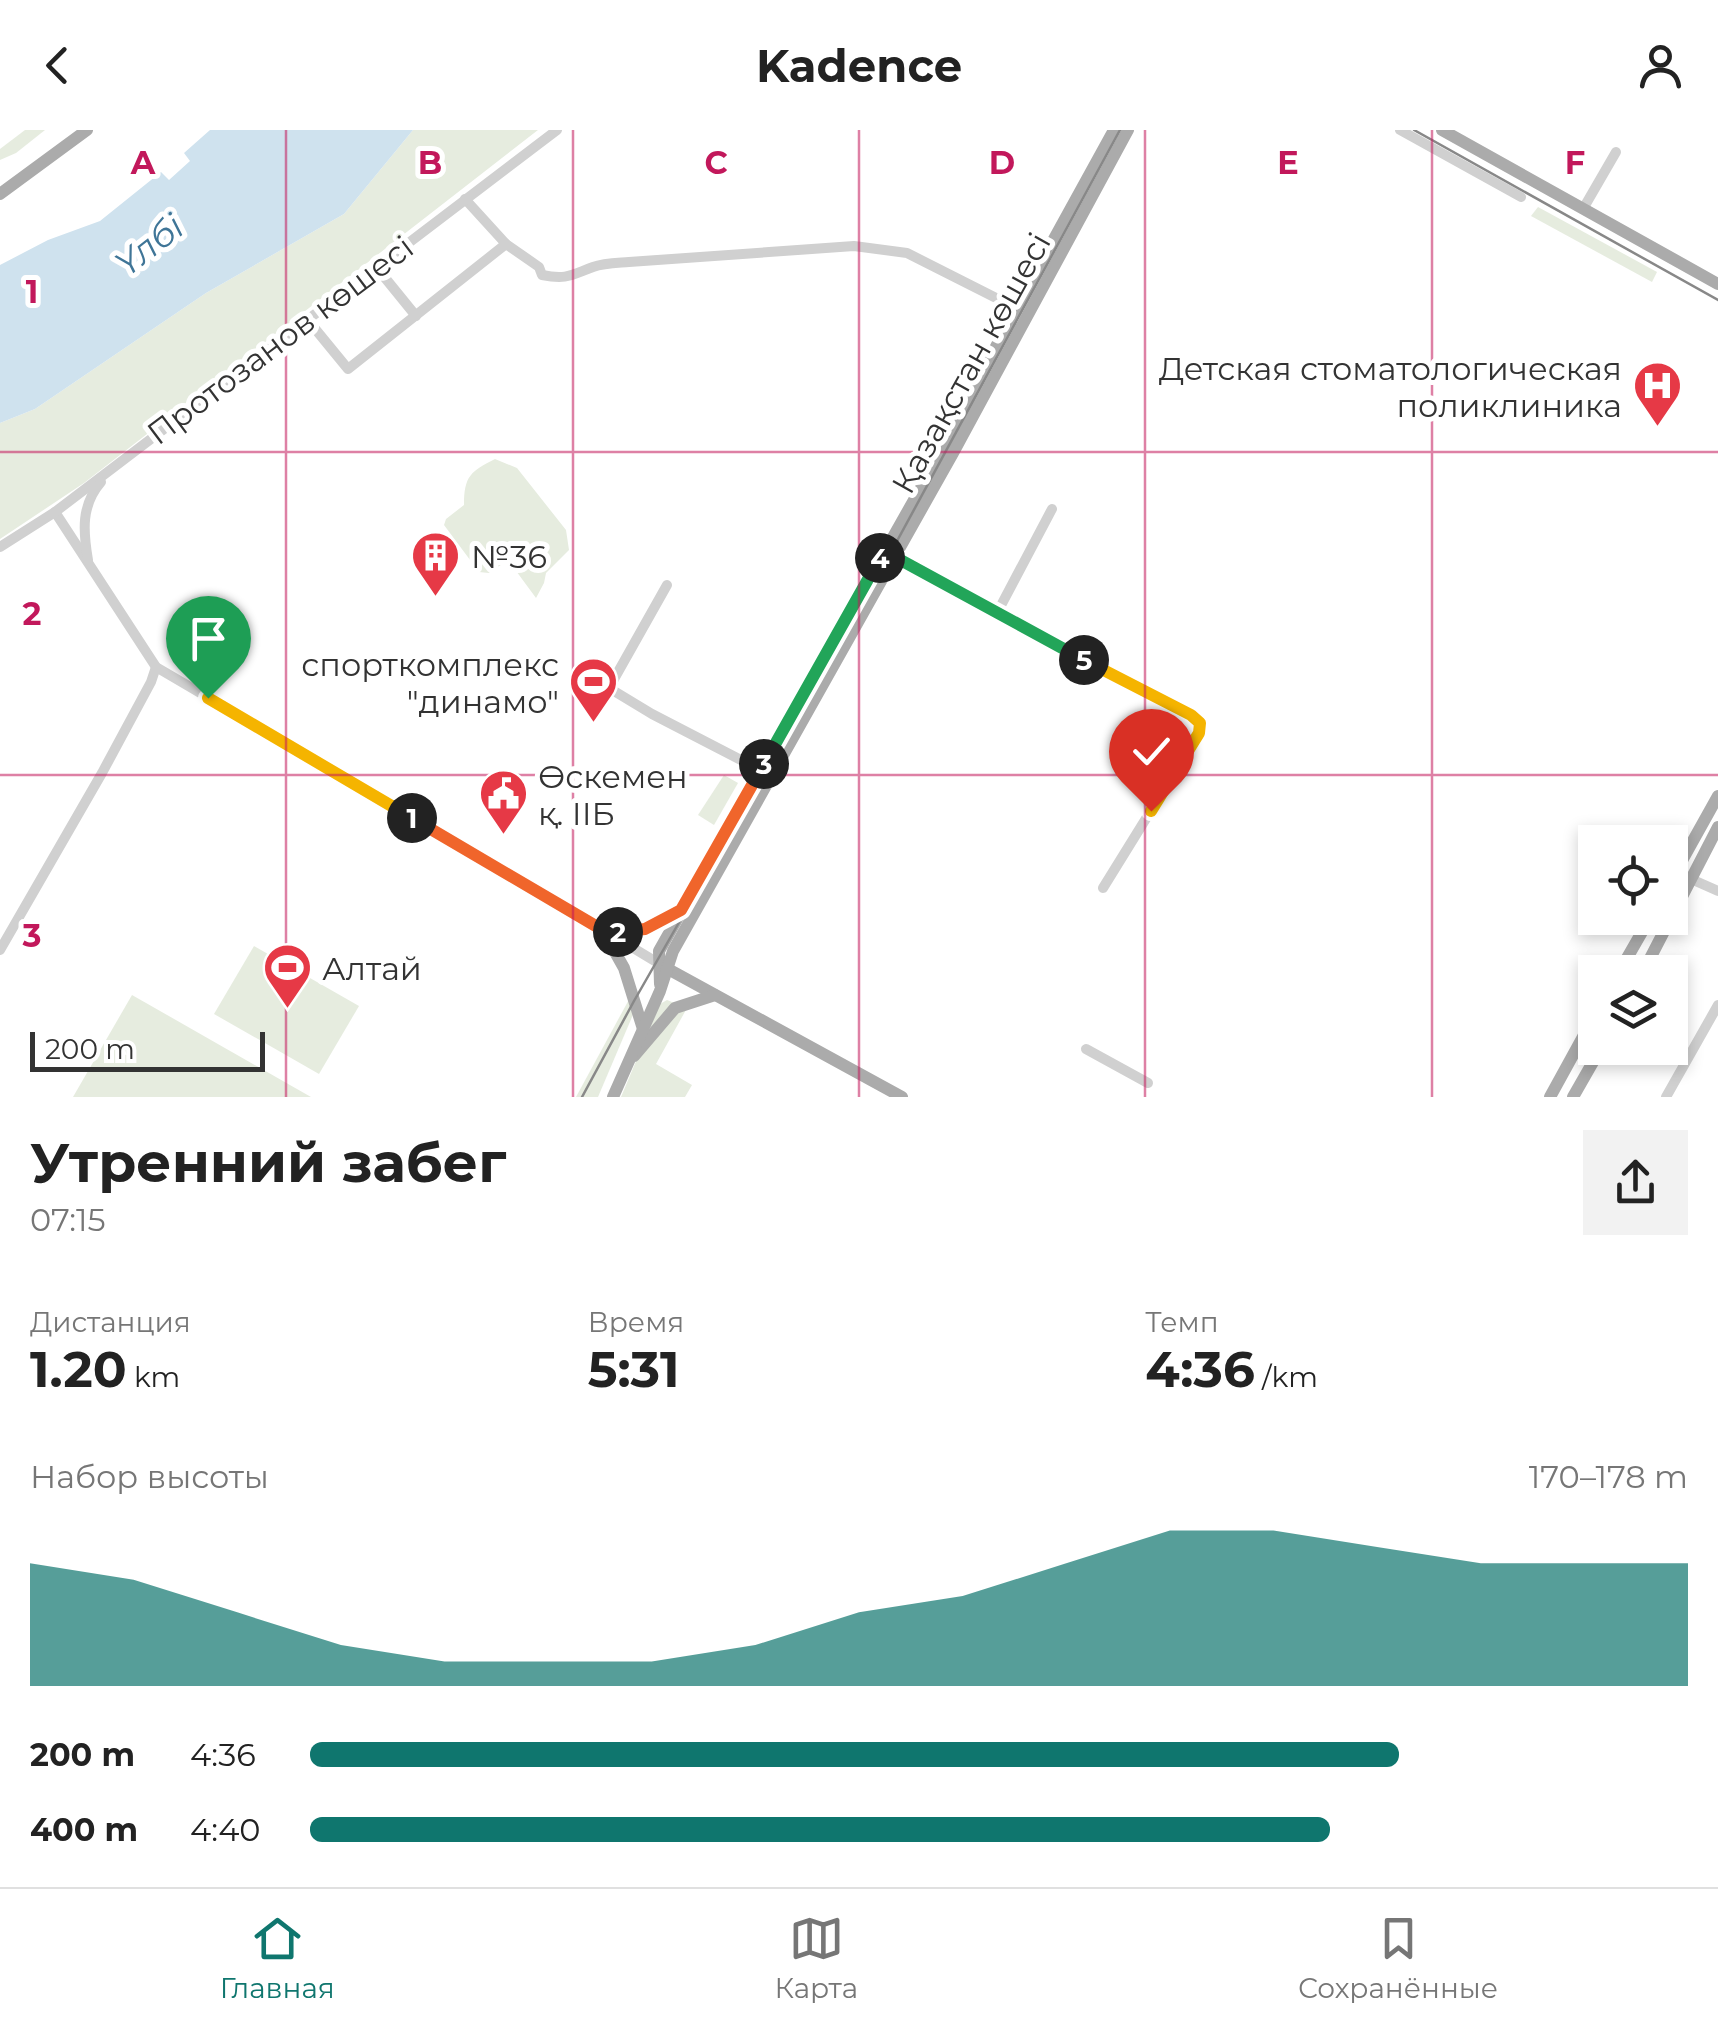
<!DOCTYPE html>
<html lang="ru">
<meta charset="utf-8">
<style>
body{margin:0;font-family:Montserrat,sans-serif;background:#f2f2f2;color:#222;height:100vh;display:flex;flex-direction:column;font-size:38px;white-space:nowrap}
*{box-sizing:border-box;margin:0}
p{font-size:32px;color:#767676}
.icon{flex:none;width:55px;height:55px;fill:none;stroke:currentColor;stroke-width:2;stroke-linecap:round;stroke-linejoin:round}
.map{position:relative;height:967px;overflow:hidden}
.panel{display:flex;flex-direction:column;background:#fff;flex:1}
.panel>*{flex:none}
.fabs{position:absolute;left:1578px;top:695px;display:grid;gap:20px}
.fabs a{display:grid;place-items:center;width:110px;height:110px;border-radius:0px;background:#fff;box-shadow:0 5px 15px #0003;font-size:50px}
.scale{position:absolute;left:30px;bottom:25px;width:235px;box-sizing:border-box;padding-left:10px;border:5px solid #333;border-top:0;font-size:28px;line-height:35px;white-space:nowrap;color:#333;-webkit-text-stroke:8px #fff;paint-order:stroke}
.pin{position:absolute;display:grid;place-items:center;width:85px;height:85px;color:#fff;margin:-102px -42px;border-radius:50% 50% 50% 0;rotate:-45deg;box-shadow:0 0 10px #0007}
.pin .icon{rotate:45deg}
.km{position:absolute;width:50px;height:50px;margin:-25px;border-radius:50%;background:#222;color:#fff;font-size:28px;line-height:50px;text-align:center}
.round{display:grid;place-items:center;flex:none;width:105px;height:105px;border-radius:0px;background:#f2f2f2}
.overview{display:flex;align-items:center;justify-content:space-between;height:170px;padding:0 30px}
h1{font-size:55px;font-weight:700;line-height:75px}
.figures{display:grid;grid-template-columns:repeat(3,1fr);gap:15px;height:170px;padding:10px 30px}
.figures div{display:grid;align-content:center}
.figures b{font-size:50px;font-weight:700}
.figures small{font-size:28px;font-weight:400}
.figures p{font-size:28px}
.chart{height:280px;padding:20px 30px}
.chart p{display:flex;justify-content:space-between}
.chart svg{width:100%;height:180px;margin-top:10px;fill:#0f766e;opacity:.7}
ul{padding:0 30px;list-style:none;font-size:32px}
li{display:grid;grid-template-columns:160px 120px 1fr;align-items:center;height:75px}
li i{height:25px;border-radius:12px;background:#0f766e}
header{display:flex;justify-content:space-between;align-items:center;height:130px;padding:0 30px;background:#fff;font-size:45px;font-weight:700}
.tabs{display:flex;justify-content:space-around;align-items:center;height:140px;border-top:2px solid #e0e0e0;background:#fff;font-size:28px;color:#767676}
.tabs a{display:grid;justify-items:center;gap:5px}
.tabs .selected{color:#0f766e}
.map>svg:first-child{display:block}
.green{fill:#e6ecdf}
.water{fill:#cfe2ee}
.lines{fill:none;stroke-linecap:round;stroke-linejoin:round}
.minor{stroke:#d0d0d0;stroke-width:10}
.major{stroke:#ababab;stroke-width:12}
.tram{stroke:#888;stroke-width:2.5}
.split-1-casing{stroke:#fff;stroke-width:20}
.split-2-casing{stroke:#fff;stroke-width:20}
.split-3-casing{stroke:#fff;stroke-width:20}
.split-4-casing{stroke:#fff;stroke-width:20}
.split-5-casing{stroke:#fff;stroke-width:20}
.split-6-casing{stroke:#fff;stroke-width:20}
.split-1{stroke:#f5b400;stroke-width:12}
.split-2{stroke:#f0652b;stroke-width:12}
.split-3{stroke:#f0652b;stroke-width:12}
.split-4{stroke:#22a559;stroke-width:12}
.split-5{stroke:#22a559;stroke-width:12}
.split-6{stroke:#f5b400;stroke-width:12}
.grid{fill:none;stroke:#c2185b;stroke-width:2.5;stroke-opacity:0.55}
.labels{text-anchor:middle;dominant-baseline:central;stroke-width:10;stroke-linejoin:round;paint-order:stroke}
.street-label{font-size:32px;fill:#333;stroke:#fff}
.poi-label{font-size:32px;fill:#333;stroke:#fff;text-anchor:start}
.water-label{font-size:35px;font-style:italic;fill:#3f7597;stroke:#fff}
.grid-label{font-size:32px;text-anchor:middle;font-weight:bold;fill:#c2185b;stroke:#fff;stroke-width:10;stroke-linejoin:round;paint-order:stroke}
</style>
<header><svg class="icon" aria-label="back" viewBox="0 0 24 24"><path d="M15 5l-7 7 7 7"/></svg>Kadence<svg class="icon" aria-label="person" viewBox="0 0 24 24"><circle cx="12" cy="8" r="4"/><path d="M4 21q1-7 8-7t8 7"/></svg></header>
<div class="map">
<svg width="1718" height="967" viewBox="0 0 1718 967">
<rect width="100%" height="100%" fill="#fff"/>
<g class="green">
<path d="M25 0H45L16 23 0 30V19Z"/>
<path d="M413 0H538L84 353 0 409V293L35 279 206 163 344 84Z"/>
<path d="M1538 77 1657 142 1652 152 1531 86Z"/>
<path d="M495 329 517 338 566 400 569 420 546 443 544 453 536 468 508 430 489 443 479 442 444 395 446 389 464 375C464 346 471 341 495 329Z"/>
<path d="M724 645 738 653 714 695 698 685Z"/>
<path d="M254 816 359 876 319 944 214 884Z"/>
<path d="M632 864 635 877 632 887 598 967H576Z"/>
<path d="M132 865 311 967H73Z"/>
<path d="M667 870 687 878 656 934 692 955 685 967H621L660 874Z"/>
</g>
<path class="water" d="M210 0H413L344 84 206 163 35 279 0 293V135L48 110 100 91 161 42 169 50 190 31 184 23Z"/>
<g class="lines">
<g class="minor">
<path d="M1400 0 1521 67"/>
<path d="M465 69 506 114 539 137 542 145C567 150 571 145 593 137 604 133 617 133 629 132L854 116 907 123 1016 178"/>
<path d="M1583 79 1616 22"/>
<path d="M377 138 416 186"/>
<path d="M307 189 348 239 506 114"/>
<path d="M55 382 156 537 591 792"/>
<path d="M0 417 55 382 557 0"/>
<path d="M889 424 1112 545 1191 585 1200 593 1199 603 1103 758"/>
<path d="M88 430C83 401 81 375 101 352"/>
<path d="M667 455 609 558 652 584 768 644"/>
<path d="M997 483 1052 379"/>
<path d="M1691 749 1718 761"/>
<path d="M605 801 663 836"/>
<path d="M0 820 102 643 151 552 156 537"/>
<path d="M1086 919 1148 953"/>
<path d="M1666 967 1718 875"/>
</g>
<g class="major">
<path d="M1442 0 1718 154"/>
<path d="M0 64 87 0"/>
<path d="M1670 752 1718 666"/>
<path d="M588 790 615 822 624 838 643 899"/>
<path d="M606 801C640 803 649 796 679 781"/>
<path d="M668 839 902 967"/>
<path d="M1619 842 1650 788"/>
<path d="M1643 842 1718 697"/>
<path d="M660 854 659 821 944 317 1016 178 1114 0"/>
<path d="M634 926 675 878 715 865"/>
<path d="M613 967 660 861 673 821 953 323 1128 0"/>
<path d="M1550 967 1595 885"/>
<path d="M1573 967 1601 918"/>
</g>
<g class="tram">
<path d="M1414 0 1718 170"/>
<path d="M582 967 634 871 890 424 1120 0"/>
</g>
</g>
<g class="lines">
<defs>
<path id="split-1" d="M208 568 412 688"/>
<path id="split-2" d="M412 688 606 802H618"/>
<path id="split-3" d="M618 802 645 799 681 780 764 634"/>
<path id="split-4" d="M764 634 880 428"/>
<path id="split-5" d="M880 428 884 421 1084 530"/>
<path id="split-6" d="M1084 530 1191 585 1200 593 1199 603 1151 681"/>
</defs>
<use href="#split-1" class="split-1-casing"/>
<use href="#split-2" class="split-2-casing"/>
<use href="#split-3" class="split-3-casing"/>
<use href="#split-4" class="split-4-casing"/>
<use href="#split-5" class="split-5-casing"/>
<use href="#split-6" class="split-6-casing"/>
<use href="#split-1" class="split-1"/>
<use href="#split-2" class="split-2"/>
<use href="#split-3" class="split-3"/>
<use href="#split-4" class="split-4"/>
<use href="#split-5" class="split-5"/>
<use href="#split-6" class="split-6"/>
</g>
<path class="grid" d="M286 0V967M573 0V967M859 0V967M1145 0V967M1432 0V967M0 322H1718M0 645H1718"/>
<defs>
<symbol id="hospital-pin" viewBox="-11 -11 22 30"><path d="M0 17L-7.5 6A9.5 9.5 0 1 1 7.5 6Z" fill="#e63946" stroke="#fff"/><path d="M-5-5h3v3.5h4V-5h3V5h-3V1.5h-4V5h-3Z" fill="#fff"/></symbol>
<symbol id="building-pin" viewBox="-11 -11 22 30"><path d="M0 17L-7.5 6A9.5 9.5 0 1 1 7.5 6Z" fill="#e63946" stroke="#fff"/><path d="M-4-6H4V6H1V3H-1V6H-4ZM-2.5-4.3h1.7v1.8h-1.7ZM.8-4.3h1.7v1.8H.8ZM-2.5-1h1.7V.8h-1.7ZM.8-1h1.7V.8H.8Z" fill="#fff"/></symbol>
<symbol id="stadium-pin" viewBox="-11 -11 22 30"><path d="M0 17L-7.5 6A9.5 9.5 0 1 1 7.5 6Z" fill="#e63946" stroke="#fff"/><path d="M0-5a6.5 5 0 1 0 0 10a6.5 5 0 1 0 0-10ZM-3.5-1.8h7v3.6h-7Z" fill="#fff"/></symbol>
<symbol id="civic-pin" viewBox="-11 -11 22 30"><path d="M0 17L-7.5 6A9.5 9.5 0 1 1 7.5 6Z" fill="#e63946" stroke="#fff"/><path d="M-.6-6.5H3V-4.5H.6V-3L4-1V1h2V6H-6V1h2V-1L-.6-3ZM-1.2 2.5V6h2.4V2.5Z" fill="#fff"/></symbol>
</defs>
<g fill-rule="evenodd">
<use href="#hospital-pin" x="1630" y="228" width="55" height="75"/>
<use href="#building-pin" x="408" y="398" width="55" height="75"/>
<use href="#stadium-pin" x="566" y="524" width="55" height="75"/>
<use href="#civic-pin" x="476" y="636" width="55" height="75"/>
<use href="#stadium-pin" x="260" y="810" width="55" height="75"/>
</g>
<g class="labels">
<g class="street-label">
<text transform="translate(280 210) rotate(-37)">Протозанов көшесі</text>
<text transform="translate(971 233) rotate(-61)">Қазақстан көшесі</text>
</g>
<g class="poi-label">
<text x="1622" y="238" text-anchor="end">Детская стоматологическая<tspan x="1622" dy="37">поликлиника</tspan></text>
<text x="471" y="426">№36</text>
<text x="559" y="534" text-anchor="end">спорткомплекс<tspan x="559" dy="37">"динамо"</tspan></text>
<text x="538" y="646">Өскемен<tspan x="538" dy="37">қ. ІІБ</tspan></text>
<text x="322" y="838">Алтай</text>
</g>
<g class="water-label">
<text transform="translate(149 115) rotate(-38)">Үлбі</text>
</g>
</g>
<g class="grid-label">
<text x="143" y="44">A</text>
<text x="430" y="44">B</text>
<text x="716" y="44">C</text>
<text x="1002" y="44">D</text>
<text x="1288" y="44">E</text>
<text x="1575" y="44">F</text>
<text x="32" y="173">1</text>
<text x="32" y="495">2</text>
<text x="32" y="817">3</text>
</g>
</svg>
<div class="fabs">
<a><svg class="icon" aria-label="locate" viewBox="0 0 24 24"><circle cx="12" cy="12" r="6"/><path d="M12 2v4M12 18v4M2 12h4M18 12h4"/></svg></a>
<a><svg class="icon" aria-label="layers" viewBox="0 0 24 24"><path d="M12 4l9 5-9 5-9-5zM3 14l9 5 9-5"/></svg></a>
</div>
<div class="scale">200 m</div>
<div class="pin" style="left:208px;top:568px;background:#1e9e55"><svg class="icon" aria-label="arrive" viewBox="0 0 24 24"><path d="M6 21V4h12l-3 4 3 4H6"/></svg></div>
<div class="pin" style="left:1151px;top:681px;background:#d93025"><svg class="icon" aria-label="check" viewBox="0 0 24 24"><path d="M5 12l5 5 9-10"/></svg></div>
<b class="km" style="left:412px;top:688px">1</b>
<b class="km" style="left:618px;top:802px">2</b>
<b class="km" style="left:764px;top:634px">3</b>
<b class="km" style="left:880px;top:428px">4</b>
<b class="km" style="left:1084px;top:530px">5</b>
</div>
<section class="panel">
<div class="overview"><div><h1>Утренний забег</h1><p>07:15</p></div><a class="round"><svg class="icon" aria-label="share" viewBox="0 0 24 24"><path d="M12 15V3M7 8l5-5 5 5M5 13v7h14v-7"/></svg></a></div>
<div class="figures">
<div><p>Дистанция</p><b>1.20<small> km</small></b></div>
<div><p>Время</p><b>5:31</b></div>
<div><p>Темп</p><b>4:36<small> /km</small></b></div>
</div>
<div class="chart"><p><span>Набор высоты</span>170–178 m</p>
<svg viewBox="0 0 160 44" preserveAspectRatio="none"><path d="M0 44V14L10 18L20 26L30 34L40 38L50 38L60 38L70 34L80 26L90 22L100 14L110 6L120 6L130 10L140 14L150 14L160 14V44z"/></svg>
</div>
<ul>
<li><b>200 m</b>4:36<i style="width:79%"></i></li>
<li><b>400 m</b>4:40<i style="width:74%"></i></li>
</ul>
</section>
<nav class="tabs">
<a class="selected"><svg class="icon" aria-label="home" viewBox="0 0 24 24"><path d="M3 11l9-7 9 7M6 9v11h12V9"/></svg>Главная</a>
<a><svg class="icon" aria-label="map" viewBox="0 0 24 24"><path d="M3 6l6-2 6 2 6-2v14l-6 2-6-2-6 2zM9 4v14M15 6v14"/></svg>Карта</a>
<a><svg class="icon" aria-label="saved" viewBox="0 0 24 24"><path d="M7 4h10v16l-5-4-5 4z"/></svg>Сохранённые</a>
</nav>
